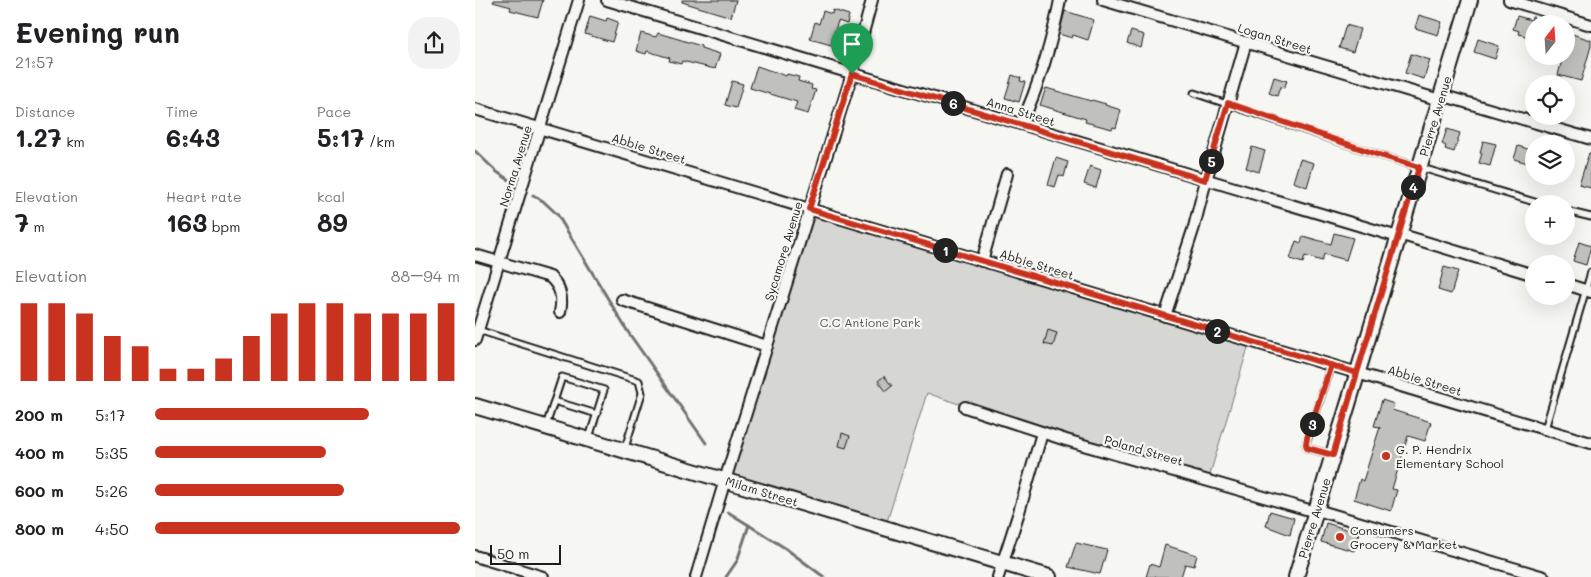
<!DOCTYPE html>
<meta charset="utf-8">
<style>
body{margin:0;font-family:Mali,sans-serif;background:#f2f2f2;color:#202124;height:100vh;display:flex;flex-direction:column;font-size:19px;white-space:nowrap}
*{box-sizing:border-box;margin:0}
p{font-size:16px;color:#757577}
.icon{flex:none;width:28px;height:28px;fill:none;stroke:currentColor;stroke-width:2;stroke-linecap:round;stroke-linejoin:round}
.map{position:relative;flex:1;overflow:hidden}
.side{display:flex;flex-direction:column;background:#fff;width:475px}
.side>*{flex:none}
.needle{width:32px;rotate:17deg}
.controls{position:absolute;left:1050px;top:15px;display:grid;gap:10px}
.controls a{display:grid;place-items:center;width:50px;height:50px;border-radius:50%;background:#fff;box-shadow:0 5px 20px #0002;font-size:25px}
.scale{position:absolute;left:15px;bottom:12px;width:71px;box-sizing:border-box;padding-left:5px;border:2px solid #1c1c1c;border-top:0;font-size:14px;line-height:18px;white-space:nowrap;color:#1c1c1c;-webkit-text-stroke:4px #f6f6f2;paint-order:stroke}
.pin{position:absolute;display:grid;place-items:center;width:42px;height:42px;color:#fff;margin:-51px -21px;border-radius:50% 50% 50% 0;rotate:-45deg;box-shadow:0 0 5px #0007}
.pin .icon{rotate:45deg}
.km{position:absolute;width:25px;height:25px;margin:-12px;border-radius:50%;background:#222;color:#fff;font-size:14px;line-height:25px;text-align:center}
.round{display:grid;place-items:center;flex:none;width:52px;height:52px;border-radius:20px;background:#f2f2f2}
.overview{display:flex;align-items:center;justify-content:space-between;height:85px;padding:0 15px}
h1{font-size:28px;font-weight:800;line-height:38px}
.figures{display:grid;grid-template-columns:repeat(3,1fr);gap:8px;height:85px;padding:5px 15px}
.figures div{display:grid;align-content:center}
.figures b{font-size:25px;font-weight:800}
.figures small{font-size:14px;font-weight:400}
.figures p{font-size:14px}
.chart{height:140px;padding:10px 15px}
.chart p{display:flex;justify-content:space-between}
.chart svg{width:100%;height:90px;margin-top:5px;stroke:#c8321e;stroke-width:6}
ul{padding:0 15px;list-style:none;font-size:16px}
li{display:grid;grid-template-columns:80px 60px 1fr;align-items:center;height:38px}
li i{height:12px;border-radius:6px;background:#c8321e}
main{display:flex;flex:1;min-height:0}
.map>svg:first-child{display:block}
.green{fill:#d6d6d2;stroke:#797977}
.lines{fill:none;stroke-linecap:round;stroke-linejoin:round}
.stream{stroke:#727271;stroke-width:3}
.building{fill:#c0c0bd;stroke:#1c1c1c}
.lane-casing{stroke:#1c1c1c;stroke-width:9}
.street-casing{stroke:#1c1c1c;stroke-width:14}
.secondary-casing{stroke:#1c1c1c;stroke-width:18}
.lane{stroke:#f6f6f2;stroke-width:5}
.street{stroke:#f6f6f2;stroke-width:10}
.secondary{stroke:#f6f6f2;stroke-width:14}
.route-casing{stroke:#fff;stroke-width:10}
.route{stroke:#c8321e;stroke-width:6}
.poi-dot{fill:#c8321e;stroke:#f6f6f2;stroke-width:2}
.labels{text-anchor:middle;dominant-baseline:central;stroke-width:4.5;stroke-linejoin:round;paint-order:stroke}
.street-label{font-size:12px;fill:#1c1c1c;stroke:#f6f6f2}
.park-label{font-size:12px;fill:#545453;stroke:#f6f6f2}
.poi-label{font-size:12px;fill:#1c1c1c;stroke:#f6f6f2;text-anchor:start}
</style>
<main>
<section class="side">
<div class="overview"><div><h1>Evening run</h1><p>21:57</p></div><a class="round"><svg class="icon" aria-label="share" viewBox="0 0 24 24"><path d="M12 15V3M7 8l5-5 5 5M5 13v7h14v-7"/></svg></a></div>
<div class="figures">
<div><p>Distance</p><b>1.27<small> km</small></b></div>
<div><p>Time</p><b>6:43</b></div>
<div><p>Pace</p><b>5:17<small> /km</small></b></div>
</div>
<div class="figures">
<div><p>Elevation</p><b>7<small> m</small></b></div>
<div><p>Heart rate</p><b>163<small> bpm</small></b></div>
<div><p>kcal</p><b>89</b></div>
</div>
<div class="chart"><p><span>Elevation</span>88–94 m</p>
<svg viewBox="0 0 160 44" preserveAspectRatio="none"><path d="M5 44V6M15 44V6M25 44V11M35 44V22M45 44V27M55 44V38M65 44V38M75 44V33M85 44V22M95 44V11M105 44V6M115 44V6M125 44V11M135 44V11M145 44V11M155 44V6"/></svg>
</div>
<ul>
<li><b>200 m</b>5:17<i style="width:70%"></i></li>
<li><b>400 m</b>5:35<i style="width:56%"></i></li>
<li><b>600 m</b>5:26<i style="width:62%"></i></li>
<li><b>800 m</b>4:50<i style="width:100%"></i></li>
</ul>
</section>
<div class="map">
<svg width="1116" height="577" viewBox="0 0 1116 577">
<rect width="100%" height="100%" fill="#f6f6f2"/>
<filter id="ink" filterUnits="userSpaceOnUse"><feTurbulence type="fractalNoise" baseFrequency=".02" numOctaves="2"/><feDisplacementMap in="SourceGraphic" scale="10" xChannelSelector="R" yChannelSelector="G"/><feConvolveMatrix kernelMatrix="1 2 1 2 8 2 1 2 1" color-interpolation-filters="sRGB"/></filter>
<g filter="url(#ink)">
<path class="green" d="M334 209 775 341 733 481 567 433 452 393 410 528 250 480Z"/>
<g class="lines">
<g class="stream">
<path d="M0 151 22 172 34 180"/>
<path d="M58 195 68 201 82 214 153 332 231 443"/>
<path d="M253 512 310 548 349 577"/>
<path d="M251 577 262 561 274 525"/>
</g>
</g>
<g class="building">
<path d="M19 0H68L63 17 35 10 36 7 18 2Z"/>
<path d="M207 0H261L256 17 207 2Z"/>
<path d="M358 10 374 15 372 24 363 21 356 45 335 39 340 22 344 24 348 11 357 14Z"/>
<path d="M590 11 619 20 613 40 598 35 597 38 584 34Z"/>
<path d="M944 15 967 22 963 35 940 28Z"/>
<path d="M115 16 131 21 132 18 143 22 137 42 110 34Z"/>
<path d="M1042 16 1056 20 1057 17H1059V41L1050 38 1051 36 1043 34 1044 31 1038 29Z"/>
<path d="M871 25 885 29 878 52 864 48Z"/>
<path d="M656 31 669 35 666 48 652 43Z"/>
<path d="M166 33 181 37 183 33 200 38 226 46V48L245 54 240 69 207 61 206 64 194 61 195 58 172 51 171 54 161 51Z"/>
<path d="M1094 33 1116 40V46L1106 81 1083 75 1088 56H1091V44Z"/>
<path d="M1003 39 1024 46 1020 59 999 52Z"/>
<path d="M936 54 955 60 949 79 930 73Z"/>
<path d="M282 66 311 76 312 74 324 77 323 81 337 85 336 89 341 90 333 114 319 110 322 102 275 88Z"/>
<path d="M537 75 546 78 545 81 550 82 544 102 530 98Z"/>
<path d="M799 77 812 81 809 88 805 87 802 96 794 93Z"/>
<path d="M257 81 268 84 261 108 250 105Z"/>
<path d="M571 88 616 101 617 100 631 104 630 105 646 110 641 128 638 127 637 129 610 122 611 119 565 105Z"/>
<path d="M972 129 985 133 979 152 970 149 971 146 967 144Z"/>
<path d="M1008 141 1021 144 1015 166 1004 163 1007 153H1005Z"/>
<path d="M1043 146 1059 151V165L1039 159Z"/>
<path d="M777 147 790 151 784 172 771 168Z"/>
<path d="M1114 153H1116V188L1104 185Z"/>
<path d="M581 158 593 162 589 177 584 175 580 187 573 185Z"/>
<path d="M825 159 839 163 832 187 818 182Z"/>
<path d="M615 166 626 170 621 188 609 184Z"/>
<path d="M859 233 878 238 871 260 849 254 847 261 830 256 828 263 815 259 821 241 826 243 828 236 856 244Z"/>
<path d="M1104 242 1116 246 1111 265 1098 261Z"/>
<path d="M969 267 983 271 976 294 963 290Z"/>
<path d="M573 330 582 333 578 346 569 344Z"/>
<path d="M409 376 417 386 411 391 403 381Z"/>
<path d="M907 400 919 404 917 410 956 422 950 441 933 436 917 489 922 490 916 511 879 499 885 479 888 481 905 427 899 426Z"/>
<path d="M367 433 375 436 371 448 364 446Z"/>
<path d="M795 511 819 518 815 535 791 526Z"/>
<path d="M851 523 884 533 879 551 846 542Z"/>
<path d="M601 543 632 550 625 574 593 567Z"/>
<path d="M690 545 722 555 719 566 710 564 706 577H671L675 564 684 567Z"/>
</g>
<g class="lines">
<defs>
<g id="lane">
<path d="M719 93 901 154 1066 204"/>
<path d="M1091 211 1116 217"/>
<path d="M3 330 164 381 167 393 150 448"/>
<path d="M856 365 831 444 832 448 858 455"/>
<path d="M79 401 122 414"/>
<path d="M71 426 87 377 129 390 114 438"/>
<path d="M1070 429 1116 272"/>
</g>
<g id="street">
<path d="M132 0 923 237"/>
<path d="M628 0 965 100"/>
<path d="M1034 0 1116 25"/>
<path d="M966 95 1116 139"/>
<path d="M0 109 1116 443"/>
<path d="M546 124C563 89 578 38 585 0"/>
<path d="M924 234 1059 275"/>
<path d="M0 255 75 277C86 287 88 298 85 312"/>
<path d="M507 261 532 174"/>
<path d="M1091 284 1116 292"/>
<path d="M147 300 292 346"/>
<path d="M690 316 719 227 731 180 771 42"/>
<path d="M0 340 104 0"/>
<path d="M490 407 591 440 841 512"/>
<path d="M842 510 1069 577"/>
<path d="M0 556 68 577"/>
<path d="M221 577 250 480 377 74 397 0"/>
<path d="M523 577 544 512 567 433"/>
</g>
<g id="secondary">
<path d="M0 406 574 577"/>
<path d="M821 577 995 0"/>
</g>
</defs>
<use href="#lane" class="lane-casing"/>
<use href="#street" class="street-casing"/>
<use href="#secondary" class="secondary-casing"/>
<use href="#lane" class="lane"/>
<use href="#street" class="street"/>
<use href="#secondary" class="secondary"/>
</g>
</g>
<g class="lines" filter="url(#ink)">
<defs>
<path id="route" d="M377 74 334 209 882 373 858 455 832 448 831 444 832 438 856 365 882 373 944 167 901 154 753 103 730 180 377 74"/>
</defs>
<use href="#route" class="route-casing"/>
<use href="#route" class="route"/>
</g>
<g class="poi-dot">
<circle cx="911" cy="456" r="5"/>
<circle cx="865" cy="537" r="5"/>
</g>
<g class="labels">
<g class="street-label">
<text transform="translate(800 38) rotate(17)">Logan Street</text>
<text transform="translate(546 111) rotate(17)">Anna Street</text>
<text transform="translate(960 116) rotate(-73)">Pierre Avenue</text>
<text transform="translate(174 148) rotate(17)">Abbie Street</text>
<text transform="translate(40 166) rotate(-73)">Norma Avenue</text>
<text transform="translate(308 251) rotate(-73)">Sycamore Avenue</text>
<text transform="translate(562 264) rotate(17)">Abbie Street</text>
<text transform="translate(950 380) rotate(17)">Abbie Street</text>
<text transform="translate(669 450) rotate(16)">Poland Street</text>
<text transform="translate(287 491) rotate(17)">Milam Street</text>
<text transform="translate(839 518) rotate(-73)">Pierre Avenue</text>
</g>
<g class="park-label">
<text x="395" y="322">C.C Antione Park</text>
</g>
<g class="poi-label">
<text x="921" y="449">G. P. Hendrix<tspan x="921" dy="14">Elementary School</tspan></text>
<text x="875" y="530">Consumers<tspan x="875" dy="14">Grocery &amp; Market</tspan></text>
</g>
</g>
</svg>
<div class="controls">
<a><svg class="needle" viewBox="-14 -14 28 28"><path d="M0-13l5 13h-10z" fill="#e53935"/><path d="M0 13l5-13h-10z" fill="#757577"/></svg></a>
<a><svg class="icon" aria-label="locate" viewBox="0 0 24 24"><circle cx="12" cy="12" r="6"/><path d="M12 2v4M12 18v4M2 12h4M18 12h4"/></svg></a>
<a><svg class="icon" aria-label="layers" viewBox="0 0 24 24"><path d="M12 4l9 5-9 5-9-5zM3 14l9 5 9-5"/></svg></a>
<a>+</a>
<a>−</a>
</div>
<div class="scale">50 m</div>
<div class="pin" style="left:377px;top:74px;background:#1e9e55"><svg class="icon" aria-label="arrive" viewBox="0 0 24 24"><path d="M6 21V4h12l-3 4 3 4H6"/></svg></div>
<b class="km" style="left:470px;top:250px">1</b>
<b class="km" style="left:742px;top:331px">2</b>
<b class="km" style="left:837px;top:424px">3</b>
<b class="km" style="left:938px;top:187px">4</b>
<b class="km" style="left:736px;top:161px">5</b>
<b class="km" style="left:478px;top:103px">6</b>
</div>
</main>
